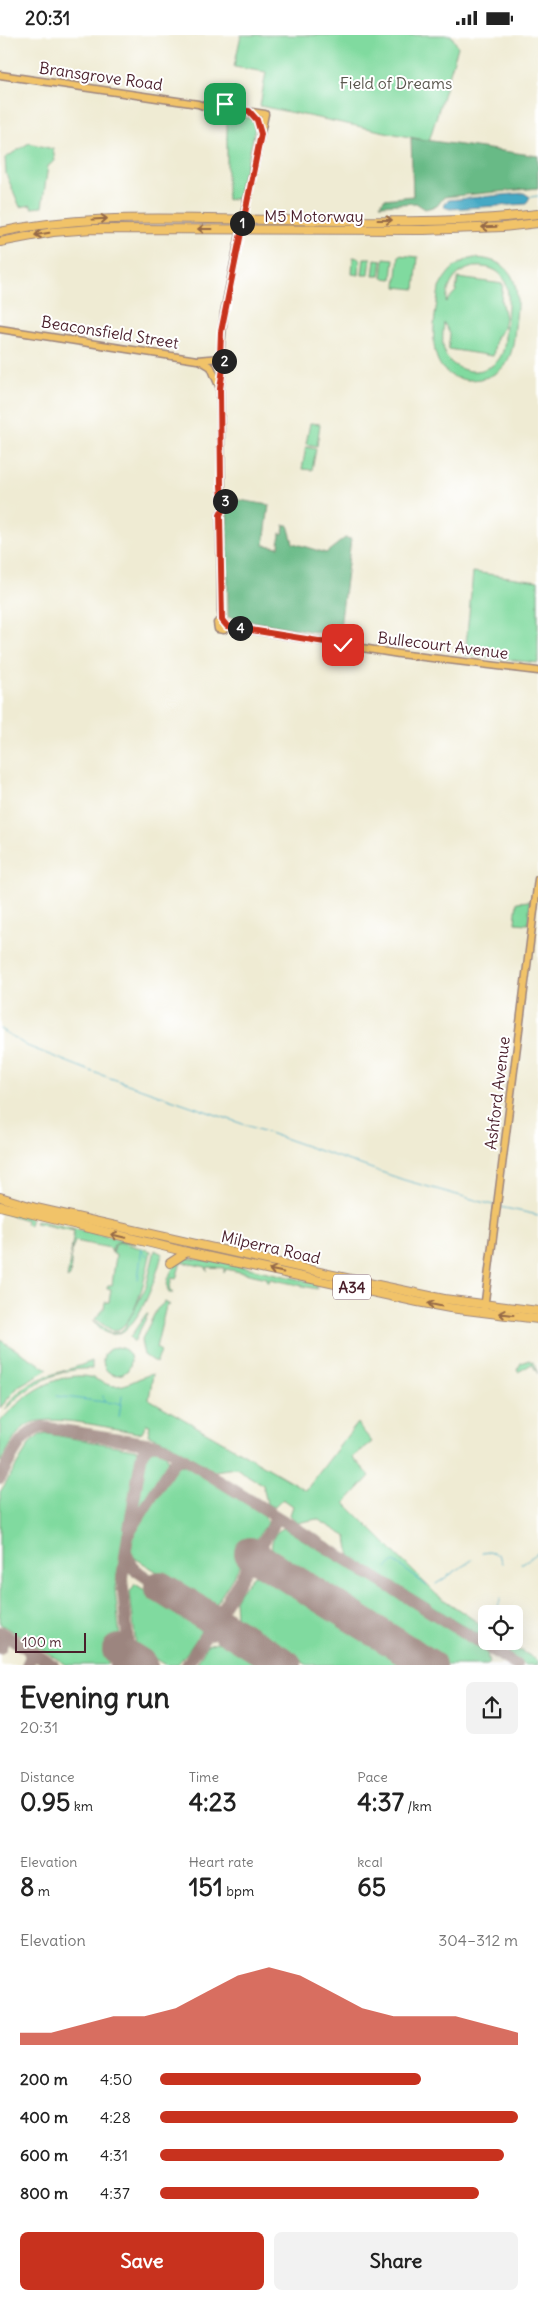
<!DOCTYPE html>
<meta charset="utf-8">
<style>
body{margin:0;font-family:Delius,sans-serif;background:#f2f2f2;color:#222;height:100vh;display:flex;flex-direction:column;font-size:19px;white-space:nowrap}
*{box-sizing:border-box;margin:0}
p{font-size:16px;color:#767676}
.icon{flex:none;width:28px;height:28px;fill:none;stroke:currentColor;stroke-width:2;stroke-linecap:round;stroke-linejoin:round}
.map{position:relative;height:1630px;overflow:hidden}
.sheet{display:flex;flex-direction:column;background:#fff;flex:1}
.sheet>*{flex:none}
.controls{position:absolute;left:478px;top:1570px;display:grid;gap:10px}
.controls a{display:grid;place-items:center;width:45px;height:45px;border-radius:8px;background:#fff;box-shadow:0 5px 20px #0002;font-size:25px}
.scale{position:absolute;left:15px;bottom:12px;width:71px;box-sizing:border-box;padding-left:5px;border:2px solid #4a1f2b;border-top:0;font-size:14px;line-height:18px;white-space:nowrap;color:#4a1f2b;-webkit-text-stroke:4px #fff;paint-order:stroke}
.pin{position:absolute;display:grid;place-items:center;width:42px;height:42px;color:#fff;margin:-21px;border-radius:10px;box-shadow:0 2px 8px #0006}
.km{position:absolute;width:25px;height:25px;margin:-12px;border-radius:50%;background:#222;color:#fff;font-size:14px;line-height:25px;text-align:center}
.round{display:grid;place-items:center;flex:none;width:52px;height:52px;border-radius:8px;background:#f2f2f2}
.head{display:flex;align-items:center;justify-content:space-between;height:85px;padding:0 20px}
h1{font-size:28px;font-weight:700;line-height:38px}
.metrics{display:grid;grid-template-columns:repeat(3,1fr);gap:8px;height:85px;padding:5px 20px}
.metrics div{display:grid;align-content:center}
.metrics b{font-size:25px;font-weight:700}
.metrics small{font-size:14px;font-weight:400}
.metrics p{font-size:14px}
.chart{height:140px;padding:10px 20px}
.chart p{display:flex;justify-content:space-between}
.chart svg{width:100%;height:90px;margin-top:5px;fill:#c8321e;opacity:.7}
.button{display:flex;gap:10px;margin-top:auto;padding:10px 20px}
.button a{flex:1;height:58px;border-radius:8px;background:#c8321e;color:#fff;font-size:20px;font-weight:700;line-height:58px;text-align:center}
.button a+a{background:#f2f2f2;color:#222}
ul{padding:0 20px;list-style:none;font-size:16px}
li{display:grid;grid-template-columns:80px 60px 1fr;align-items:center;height:38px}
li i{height:12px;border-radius:6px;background:#c8321e}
.status{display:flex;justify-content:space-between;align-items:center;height:35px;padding:0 25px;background:#fff;direction:ltr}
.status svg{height:14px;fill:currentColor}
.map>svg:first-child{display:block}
.green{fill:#80da9f;stroke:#657c65;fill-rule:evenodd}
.forest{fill:#68ba86;stroke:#596c58}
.water{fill:#44a9c4;stroke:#476478}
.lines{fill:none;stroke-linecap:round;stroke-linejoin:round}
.stream{stroke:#44a9c4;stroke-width:1}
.taxiway{stroke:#9c857f;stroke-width:12}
.runway{stroke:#9c857f;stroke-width:32}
.major-casing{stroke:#9c857f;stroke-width:9}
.highway-casing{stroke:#9c857f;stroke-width:10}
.major{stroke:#f1c369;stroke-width:6}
.highway{stroke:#f1c369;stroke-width:8}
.major-bridge-casing{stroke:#9c857f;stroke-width:9;stroke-linecap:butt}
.major-bridge{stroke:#f1c369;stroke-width:6}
.oneway{stroke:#956947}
.route-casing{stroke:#fff;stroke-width:10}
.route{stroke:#c8321e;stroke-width:6}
.labels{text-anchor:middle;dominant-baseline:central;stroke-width:4;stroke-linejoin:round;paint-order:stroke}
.shield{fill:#fff;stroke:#80626b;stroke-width:1}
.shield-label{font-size:15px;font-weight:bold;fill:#4a1f2b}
.street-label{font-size:16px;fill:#4a1f2b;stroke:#fff}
.park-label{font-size:16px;fill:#5a574e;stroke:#fff}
</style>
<div class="status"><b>20:31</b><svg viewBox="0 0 49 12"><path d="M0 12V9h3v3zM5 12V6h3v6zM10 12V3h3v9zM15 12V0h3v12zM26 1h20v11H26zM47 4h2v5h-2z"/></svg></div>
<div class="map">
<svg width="538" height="1630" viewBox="0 0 538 1630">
<rect width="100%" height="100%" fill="#fff"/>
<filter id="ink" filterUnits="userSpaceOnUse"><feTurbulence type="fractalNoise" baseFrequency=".02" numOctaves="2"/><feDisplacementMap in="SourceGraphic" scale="10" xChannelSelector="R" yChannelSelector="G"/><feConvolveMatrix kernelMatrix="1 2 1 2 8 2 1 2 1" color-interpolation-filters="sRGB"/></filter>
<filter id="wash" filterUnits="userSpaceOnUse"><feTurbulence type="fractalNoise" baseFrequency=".0096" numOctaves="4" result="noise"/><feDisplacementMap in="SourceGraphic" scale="20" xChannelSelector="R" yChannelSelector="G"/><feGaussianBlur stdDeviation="1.12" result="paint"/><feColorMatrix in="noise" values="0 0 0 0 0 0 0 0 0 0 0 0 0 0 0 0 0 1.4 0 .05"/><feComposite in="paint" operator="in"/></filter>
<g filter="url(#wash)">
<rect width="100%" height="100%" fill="#efebd3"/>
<g class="green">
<path d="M241 0H451L458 12 429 106 260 71 266 37 234 32Z"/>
<path d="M227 80 256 84 257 86 239 163 227 165Z"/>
<path d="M29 108 53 114 55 126 48 131 42 172 31 173V170L20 172 6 139 5 123Z"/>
<path d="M399 220 418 222 415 254 396 252Z"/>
<path d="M353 222 360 223 359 240 352 239Z"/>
<path d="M364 223H371L369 240H362Z"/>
<path d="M384 223 394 224 392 244 382 243Z"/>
<path d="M474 223C519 224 520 256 515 291 514 305 513 320 504 331 496 341 482 345 469 345 420 342 435 285 439 253 447 237 456 227 474 223ZM474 232C513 229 510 262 506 290 505 298 505 308 503 316 497 335 473 341 458 332 440 323 442 305 444 288L450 299 448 314 493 321 496 303 503 293 505 283 501 265 503 249 458 243 456 256 446 267C448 249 455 236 474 232Z"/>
<path d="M375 224 382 225 380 241H373Z"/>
<path d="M310 388 320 389 317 411 306 409Z"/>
<path d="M306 412 316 414 312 435 302 434Z"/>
<path d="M473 537 538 546V628L465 620Z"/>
<path d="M530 866 528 889 515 888 517 867Z"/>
<path d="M0 1174 31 1183 29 1190 26 1189V1185L0 1177Z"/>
<path d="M36 1185 136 1208V1209L120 1206 114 1209 112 1218 110 1213 75 1206 72 1215 70 1242 67 1244 74 1196 35 1188Z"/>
<path d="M119 1207 151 1216C147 1234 136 1294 113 1296L95 1284 104 1274 105 1267H109L111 1254 107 1253 108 1250H112L116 1220 113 1219 115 1210Z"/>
<path d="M155 1215 162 1219C158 1238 135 1310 107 1298 101 1295 96 1291 93 1285L111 1298 120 1297 125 1292 146 1252Z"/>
<path d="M182 1223 223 1227 316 1248 317 1254 270 1244 269 1247H267V1243L226 1234 224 1238V1233L208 1232 207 1236 206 1232 181 1227 176 1244 172 1243 169 1255 173 1258H169C163 1248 173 1230 182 1223Z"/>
<path d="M165 1267 170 1270 166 1271 156 1313 161 1316 156 1328 144 1320 141 1306 157 1274Z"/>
<path d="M146 1279H148L134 1307 130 1302Z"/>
<path d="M0 1305 48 1334 19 1351 0 1373Z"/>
<circle cx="117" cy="1326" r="14"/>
<path d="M529 1325 534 1328 538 1339 532 1329 518 1337 517 1335 521 1328Z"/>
<path d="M92 1326V1334C68 1332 41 1344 22 1359 15 1364 10 1371 4 1375 29 1338 57 1341 92 1326Z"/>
<path d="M153 1339 149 1364 306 1455 357 1388 372 1407 353 1422 370 1441 345 1468 437 1560 486 1593V1604L350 1521 347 1502 317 1484 297 1488 290 1480 293 1471 283 1464 275 1472 267 1469 263 1450 236 1433 214 1436 167 1407 148 1400 150 1390 146 1389 142 1397 138 1398C114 1394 46 1377 27 1390 15 1398 8 1416 0 1428V1387C19 1364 52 1339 83 1341 95 1341 104 1351 116 1351 129 1351 140 1341 153 1339Z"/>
<path d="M48 1399 139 1415 115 1553 120 1603 117 1602 106 1620 111 1624 107 1630H67L0 1589V1457L31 1407 40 1400Z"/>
<path d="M157 1414 166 1419 168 1427 136 1480 146 1420 150 1416Z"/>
<path d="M179 1430 187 1431 264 1479 267 1488 214 1572 130 1520V1505L174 1433Z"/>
<path d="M284 1493 487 1618 489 1628 487 1630H445L299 1539C287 1531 266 1522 273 1504 275 1498 279 1495 284 1493Z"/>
<path d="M260 1539 270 1541 284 1549 414 1630H307L245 1591 236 1580 235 1565 240 1556 253 1541Z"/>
<path d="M135 1549 202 1591C202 1599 183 1623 177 1630H166L136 1611 130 1557Z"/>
<path d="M220 1606 228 1607 265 1630H196L207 1610Z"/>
<path d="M511 1615 522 1616 538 1626V1630H525L507 1619Z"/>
</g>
<g class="forest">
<path d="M411 103 538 121V153L444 162 437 171 425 174 416 168 380 170 384 164 413 161Z"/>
<path d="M227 463 269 470 264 510 279 512 280 498 283 499 284 490H288L293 508 326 518 345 503 351 504 339 601 228 582Z"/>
</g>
<path class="water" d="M524 158 530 162 526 169 450 174 444 172 443 169 449 165Z"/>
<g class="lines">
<g class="stream">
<path d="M530 162 538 161"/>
<path d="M0 994 27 1011 93 1037 404 1145 493 1170"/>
<path d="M500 1172 538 1180"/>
<path d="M142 1216 147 1221"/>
<path d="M138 1245 142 1212"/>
<path d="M56 1361 121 1369"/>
<path d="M103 1361 104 1367"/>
<path d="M119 1382 122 1361"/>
<path d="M482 1518 489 1517 499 1520 502 1528"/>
<path d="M521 1529 538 1518"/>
<path d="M387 1533 390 1529 395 1527 427 1551"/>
<path d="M436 1549 472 1525"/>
<path d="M495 1579 501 1563"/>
</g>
<g class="taxiway">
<path d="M0 1443C10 1426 21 1397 42 1392L158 1410 166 1413 516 1630"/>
<path d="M129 1494 142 1418 148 1411 157 1409"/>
<path d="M126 1518 134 1534 160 1552"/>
<path d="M0 1597 53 1630"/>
<path d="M203 1603C226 1585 253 1610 273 1622"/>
<path d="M0 1613 4 1604 0 1597"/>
<path d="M27 1630 31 1622 28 1614"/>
<path d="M116 1630 128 1609 122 1543 128 1500 173 1428 179 1424H185"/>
<path d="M187 1630 273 1491 275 1484 271 1478"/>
</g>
<g class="runway">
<path d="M250 1518 430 1630"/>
<path d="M160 1552 286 1630"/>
<path d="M118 1615 142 1630"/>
</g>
</g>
</g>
<g filter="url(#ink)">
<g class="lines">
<defs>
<g id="major">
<path d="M0 40 198 69 220 77 238 75 265 79 247 164"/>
<path d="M216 75 215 69 221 66 225 69 224 76"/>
<path d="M249 77 257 85 260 96"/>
<path d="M0 294 197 325 220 323"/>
<path d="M220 323 224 327 220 354 222 465"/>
<path d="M220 323 224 278 237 214"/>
<path d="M201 326 211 332 219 351"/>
<path d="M222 465 226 468 220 480 221 577 222 585 227 591"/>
<path d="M222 585 217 588 218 594 224 595 227 591"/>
<path d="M227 591 399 619 538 636"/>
<path d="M484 1274 538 844"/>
</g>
<g id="highway">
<path d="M0 197C69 182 138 183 208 184 318 185 429 191 538 179"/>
<path d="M0 207 53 197 92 194 424 195 503 192 538 188"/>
<path d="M0 1162 36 1173 373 1249 444 1264 538 1276"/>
<path d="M0 1171 187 1217 418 1267 450 1273 538 1284"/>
<path d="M170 1228 187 1217"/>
</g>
</defs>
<use href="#major" class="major-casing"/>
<use href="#highway" class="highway-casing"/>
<use href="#major" class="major"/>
<use href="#highway" class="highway"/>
<defs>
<path id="major-bridge" d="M237 214 247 164"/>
</defs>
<use href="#major-bridge" class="major-bridge-casing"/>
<use href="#major-bridge" class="major-bridge"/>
</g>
<defs><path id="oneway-shaft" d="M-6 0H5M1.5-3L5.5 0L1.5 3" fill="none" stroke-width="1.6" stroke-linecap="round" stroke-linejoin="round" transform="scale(1.25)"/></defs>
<g class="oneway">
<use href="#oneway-shaft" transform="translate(100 184) rotate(-3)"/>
<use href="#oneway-shaft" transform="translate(385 185)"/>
<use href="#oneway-shaft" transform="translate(489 192) rotate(178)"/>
<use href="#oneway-shaft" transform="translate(205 194) rotate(-180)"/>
<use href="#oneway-shaft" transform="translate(42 199) rotate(171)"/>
<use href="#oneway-shaft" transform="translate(118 1201) rotate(-167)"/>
<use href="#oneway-shaft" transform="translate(276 1236) rotate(-168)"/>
<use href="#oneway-shaft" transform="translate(435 1270) rotate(-169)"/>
<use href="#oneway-shaft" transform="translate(506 1279) rotate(-173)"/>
</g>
</g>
<g class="lines" filter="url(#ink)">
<defs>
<path id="route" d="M225 69 238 75 249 76 257 85 261 99 221 297 220 323 224 327 220 354 221 450 222 465 226 468 220 480 222 585 227 591 233 592 343 610"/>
</defs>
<use href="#route" class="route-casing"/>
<use href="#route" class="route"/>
</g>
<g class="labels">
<rect class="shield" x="333" y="1239.5" width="38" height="25" rx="4"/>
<g class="shield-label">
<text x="352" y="1252">A34</text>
</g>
<g class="street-label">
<text transform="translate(101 41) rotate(8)">Bransgrove Road</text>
<text x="314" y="181">M5 Motorway</text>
<text transform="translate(110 297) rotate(9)">Beaconsfield Street</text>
<text transform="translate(443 610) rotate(7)">Bullecourt Avenue</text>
<text transform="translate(497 1058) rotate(-83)">Ashford Avenue</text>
<text transform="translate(271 1212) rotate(13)">Milperra Road</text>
</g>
<g class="park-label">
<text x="396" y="48">Field of Dreams</text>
</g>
</g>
</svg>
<div class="controls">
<a><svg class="icon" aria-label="locate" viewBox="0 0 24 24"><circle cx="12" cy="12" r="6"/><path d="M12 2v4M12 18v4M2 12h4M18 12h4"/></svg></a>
</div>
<div class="scale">100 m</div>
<div class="pin" style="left:225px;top:69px;background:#1e9e55"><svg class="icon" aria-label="arrive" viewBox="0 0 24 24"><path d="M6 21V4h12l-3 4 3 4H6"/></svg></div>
<div class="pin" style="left:343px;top:610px;background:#d93025"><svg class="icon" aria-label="check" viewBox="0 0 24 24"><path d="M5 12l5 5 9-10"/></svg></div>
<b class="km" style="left:242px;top:188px">1</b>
<b class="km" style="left:224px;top:326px">2</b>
<b class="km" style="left:225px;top:466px">3</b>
<b class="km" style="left:240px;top:593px">4</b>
</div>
<section class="sheet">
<div class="head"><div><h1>Evening run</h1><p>20:31</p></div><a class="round"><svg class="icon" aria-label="share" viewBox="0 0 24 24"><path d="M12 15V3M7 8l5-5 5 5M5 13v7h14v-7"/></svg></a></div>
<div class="metrics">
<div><p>Distance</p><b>0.95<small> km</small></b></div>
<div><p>Time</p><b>4:23</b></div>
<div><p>Pace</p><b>4:37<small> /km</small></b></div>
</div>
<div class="metrics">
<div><p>Elevation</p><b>8<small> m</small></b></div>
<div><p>Heart rate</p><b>151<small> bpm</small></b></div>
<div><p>kcal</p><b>65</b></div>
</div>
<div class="chart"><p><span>Elevation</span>304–312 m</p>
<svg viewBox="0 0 160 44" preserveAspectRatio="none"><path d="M0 44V38L10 38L20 34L30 30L40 30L50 26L60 18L70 10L80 6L90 10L100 18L110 26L120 30L130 30L140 30L150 34L160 38V44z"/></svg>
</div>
<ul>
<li><b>200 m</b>4:50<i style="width:73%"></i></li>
<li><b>400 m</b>4:28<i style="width:100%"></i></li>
<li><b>600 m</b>4:31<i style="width:96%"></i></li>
<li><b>800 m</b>4:37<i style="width:89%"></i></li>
</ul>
<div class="button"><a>Save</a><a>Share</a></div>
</section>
